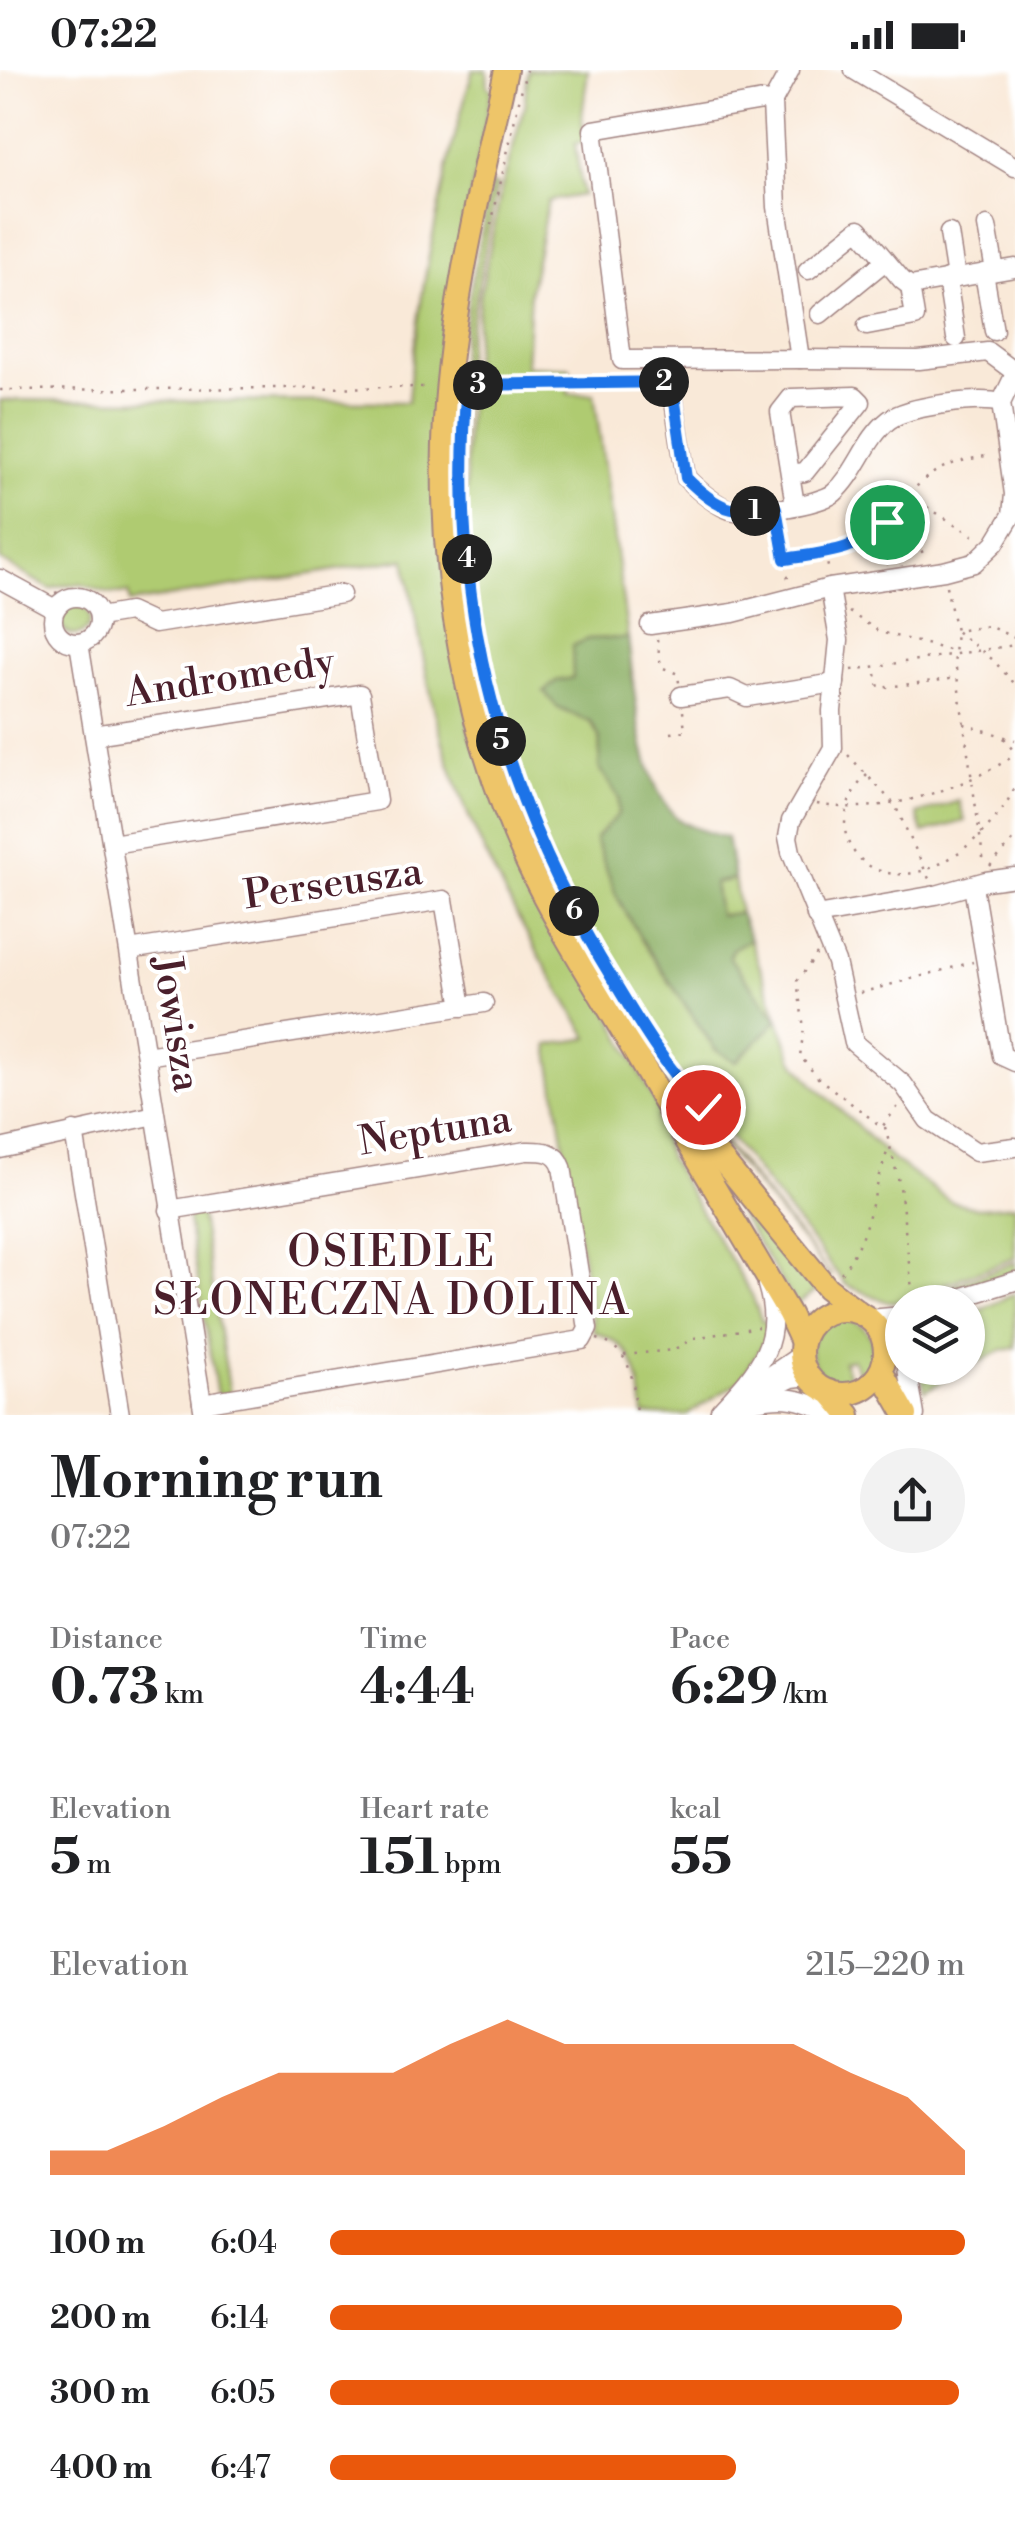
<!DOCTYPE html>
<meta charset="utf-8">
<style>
body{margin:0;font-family:"Libre Bodoni",serif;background:#f2f2f2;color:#202124;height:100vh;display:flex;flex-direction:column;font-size:38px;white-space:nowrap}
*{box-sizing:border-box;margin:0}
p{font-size:32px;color:#757577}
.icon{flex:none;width:55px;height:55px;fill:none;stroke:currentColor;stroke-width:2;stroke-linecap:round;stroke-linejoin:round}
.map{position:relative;height:1345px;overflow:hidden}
.panel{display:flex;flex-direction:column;background:#fff;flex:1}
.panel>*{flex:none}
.controls{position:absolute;left:885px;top:1215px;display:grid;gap:20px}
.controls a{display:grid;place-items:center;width:100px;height:100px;border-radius:50%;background:#fff;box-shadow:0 2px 8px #0004;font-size:50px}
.pin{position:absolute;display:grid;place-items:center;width:85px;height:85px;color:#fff;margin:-42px;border:5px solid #fff;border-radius:50%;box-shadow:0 2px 10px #0007}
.km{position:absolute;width:50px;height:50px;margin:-25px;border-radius:50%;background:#222;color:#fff;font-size:28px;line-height:50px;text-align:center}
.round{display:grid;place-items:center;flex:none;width:105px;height:105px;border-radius:52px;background:#f2f2f2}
.summary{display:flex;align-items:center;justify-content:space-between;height:170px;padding:0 50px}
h1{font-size:55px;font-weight:700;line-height:75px}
.stats{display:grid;grid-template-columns:repeat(3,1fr);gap:15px;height:170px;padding:10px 50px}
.stats div{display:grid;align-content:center}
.stats b{font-size:50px;font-weight:700}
.stats small{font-size:28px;font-weight:400}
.stats p{font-size:28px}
.chart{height:280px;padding:20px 50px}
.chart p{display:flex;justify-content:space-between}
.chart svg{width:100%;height:180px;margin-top:10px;fill:#ea580c;opacity:.7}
ul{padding:0 50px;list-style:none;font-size:32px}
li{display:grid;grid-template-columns:160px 120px 1fr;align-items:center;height:75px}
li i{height:25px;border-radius:12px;background:#ea580c}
.status{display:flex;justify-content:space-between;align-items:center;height:70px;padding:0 50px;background:#fff;direction:ltr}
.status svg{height:28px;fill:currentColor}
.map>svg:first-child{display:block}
.green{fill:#afcb71;stroke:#7c754e;stroke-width:2.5}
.forest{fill:#8baf63;stroke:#6a6747;stroke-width:2.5}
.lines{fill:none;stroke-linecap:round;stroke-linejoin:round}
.minor-casing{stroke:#a28482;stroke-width:21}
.major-casing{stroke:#a28482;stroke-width:26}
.path{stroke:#a28482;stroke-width:2.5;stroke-dasharray:2.5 8;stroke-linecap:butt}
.minor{stroke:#fff;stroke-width:18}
.major{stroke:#eec569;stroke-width:22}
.route-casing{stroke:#fff;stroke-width:20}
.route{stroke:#1a73e8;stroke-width:12}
.labels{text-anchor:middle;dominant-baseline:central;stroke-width:8;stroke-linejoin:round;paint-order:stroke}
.street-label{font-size:40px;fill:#4a1f2b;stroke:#fff}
.neighbourhood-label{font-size:42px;letter-spacing:2.5px;fill:#4a1f2b;stroke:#fff}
</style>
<div class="status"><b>07:22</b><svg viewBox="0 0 49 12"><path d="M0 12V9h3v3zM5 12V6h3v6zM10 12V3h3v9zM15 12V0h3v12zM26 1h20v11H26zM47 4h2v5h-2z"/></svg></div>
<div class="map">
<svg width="1015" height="1345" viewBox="0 0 1015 1345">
<rect width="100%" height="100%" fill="#fff"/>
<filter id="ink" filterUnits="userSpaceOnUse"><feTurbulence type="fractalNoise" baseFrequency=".01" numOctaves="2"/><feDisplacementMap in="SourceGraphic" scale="20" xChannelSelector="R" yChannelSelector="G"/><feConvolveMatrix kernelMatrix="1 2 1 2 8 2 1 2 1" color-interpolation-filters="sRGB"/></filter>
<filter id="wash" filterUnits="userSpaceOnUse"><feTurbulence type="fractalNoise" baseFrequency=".0048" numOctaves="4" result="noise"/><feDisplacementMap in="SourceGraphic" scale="40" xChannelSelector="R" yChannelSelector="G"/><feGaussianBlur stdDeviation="2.25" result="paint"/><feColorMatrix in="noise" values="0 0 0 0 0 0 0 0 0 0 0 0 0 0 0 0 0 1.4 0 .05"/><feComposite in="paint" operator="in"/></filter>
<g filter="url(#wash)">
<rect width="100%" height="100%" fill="#f9e9d8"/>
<g class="green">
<path d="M473 0H487L488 17 492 19 443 267 469 664 661 1045 657 1048 668 1087 752 1225 762 1252H768L764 1272 741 1310 687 1345H644C638 1304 637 1275 594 1262L548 975 589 968C534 879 480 789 448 690 428 625 418 556 405 489L130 533 128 523C93 529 93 504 50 519L0 490V330L408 332C410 296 417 261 422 225 435 149 451 74 473 0Z"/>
<path d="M528 0H588L582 47 585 72 575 74 583 125 548 131 530 220 526 296 570 298 568 324H594L628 568 588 569 573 576 574 608 558 638 590 652 600 668 599 697 619 728 618 744 610 756 641 869 715 979 734 898 729 887 732 879 750 869 793 990 814 1015 892 1089 950 1131 978 1138 1015 1135V1188L898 1231 887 1232 846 1215 713 1045 662 986 563 817 532 749 504 672 487 609 475 533 466 447V363L479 232 501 121 524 36Z"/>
<path d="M491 114 497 115 468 270 463 317 460 412 471 549 492 649 526 748 558 820 652 981 832 1207C790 1156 749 1105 706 1055 692 1038 674 1023 660 1005 636 973 618 935 598 901 491 721 438 526 457 315 463 247 478 181 491 114Z"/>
<circle cx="75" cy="550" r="15"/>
<path d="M959 731 965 751 923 763 917 744Z"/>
<path d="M734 809 740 843 719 846 714 812Z"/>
<path d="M674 1038 817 1220 796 1235Z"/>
<path d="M200 1142 230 1323 217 1325 187 1144Z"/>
<path d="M1015 1192V1202L915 1232 917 1229Z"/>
<path d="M1015 1223V1278L1000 1281 925 1321 919 1298H968V1247Z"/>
<path d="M845 1249C876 1255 881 1286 861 1307L852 1289 843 1292 852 1312C802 1319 795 1252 845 1249Z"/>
</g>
<path class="forest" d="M628 568C635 620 638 709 676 747 687 758 712 763 727 768L734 809 714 813 719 845 740 843 750 869 732 879 729 887 778 950 736 992 715 979 641 869 616 825 595 769 618 744 619 728 599 697 600 668 591 652 558 638 544 622 556 611 573 608 572 576 588 569Z"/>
</g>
<g filter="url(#ink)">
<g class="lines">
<defs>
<g id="minor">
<path d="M854 0 1015 97"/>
<path d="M772 33 763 31 593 60 622 290 800 289 777 137 772 33 790 0"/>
<path d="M987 156 995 201"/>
<path d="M949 163 956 208"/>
<path d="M808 200 859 159 902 210 910 216 915 247 867 256"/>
<path d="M984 203 994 261"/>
<path d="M947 209 956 268"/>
<path d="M910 216 1015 198"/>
<path d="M820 244 885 191"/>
<path d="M800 289 919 290 988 282 1015 302"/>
<path d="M671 291 673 325 686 408C698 420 714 434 730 440 747 446 819 435 834 423 857 403 865 369 889 350 908 336 978 327 1001 333"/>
<path d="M790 404 805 402 861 332 855 326 791 328 780 342 795 435"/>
<path d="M0 509 55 539"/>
<path d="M830 518 839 570 832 641 833 678 791 751 788 767 791 782 836 892 854 973 903 1014 928 1050 976 1082 1015 1077"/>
<circle cx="76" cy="550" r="23"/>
<path d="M99 547 129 542 155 554 341 524"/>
<path d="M650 555 733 543 830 518 944 501 974 493 995 473 1012 445 1014 424 1001 333 1015 304"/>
<path d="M79 573 204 1345"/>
<path d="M681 626 730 619 747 627 835 613"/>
<path d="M94 665 360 624 377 731 112 774"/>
<path d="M973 816 1000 976 1002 986 1015 992"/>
<path d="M816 846 936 825 986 811 1015 807"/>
<path d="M129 880 444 830 462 937"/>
<path d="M146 986 484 933"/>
<path d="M74 1061 120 1345"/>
<path d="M0 1079 155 1045"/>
<path d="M169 1140 526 1081C542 1081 556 1080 562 1097L588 1259 582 1270 202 1333"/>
<path d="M947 1232 1015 1211"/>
<path d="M870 1249 902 1246"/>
<path d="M886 1282 902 1269"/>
<path d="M907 1298 915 1345"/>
<path d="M766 1320 792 1308 808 1306"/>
<path d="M747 1322 801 1285"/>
<path d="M720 1341C757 1301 785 1273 767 1215"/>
<path d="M720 1341C768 1327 788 1319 834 1345"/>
</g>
<g id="major">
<path d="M506 0C479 123 448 246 444 373 440 516 467 662 527 792 560 863 604 928 643 996 691 1079 740 1161 789 1244L802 1272"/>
<path d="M681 1040 827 1218 860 1243"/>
<circle cx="843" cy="1282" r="42"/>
<path d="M881 1301 906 1345"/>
<path d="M829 1321 849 1345"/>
</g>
</defs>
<use href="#minor" class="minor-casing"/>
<use href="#major" class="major-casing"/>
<g class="path">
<path d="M491 155 526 0"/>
<path d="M469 291C460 392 463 491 482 591"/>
<path d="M468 315 655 312"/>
<path d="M0 320 428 317"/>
<path d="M909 426 979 469"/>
<path d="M904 431 925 490"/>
<path d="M779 454 789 515"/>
<path d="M871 468 888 495"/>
<path d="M825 484 829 501"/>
<path d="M785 489C812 485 843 483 867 469 881 461 890 448 900 436 928 399 946 393 991 385"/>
<path d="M946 516 956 561 954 585 984 794"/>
<path d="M55 523C75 517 86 516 102 530"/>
<path d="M849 542 880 562 952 581"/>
<path d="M1015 568 988 556 956 561 992 589 1015 614"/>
<path d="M657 569 661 597 678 604 679 613"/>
<path d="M97 576 107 562"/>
<path d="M852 600 1015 575"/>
<path d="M876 604 879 618 957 608"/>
<path d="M964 654 1015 670"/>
<path d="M671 663 685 661 683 641"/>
<path d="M1004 668 1015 683"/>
<path d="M505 681 513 707"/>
<path d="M848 685 895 735 930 811"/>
<path d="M867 705C852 720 847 732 845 753 844 769 852 783 865 793 918 831 994 764 1015 717"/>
<path d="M516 714 561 817 620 921"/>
<path d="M817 734C878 747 964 719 1015 685"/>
<path d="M990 796 1015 769"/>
<path d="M817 884 797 911 804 958 800 986 818 1008 882 1057 899 1035"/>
<path d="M860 923 973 892"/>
<path d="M660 988 694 1027"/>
<path d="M700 1033 714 1050"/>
<path d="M885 1057 900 1116 913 1228"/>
<path d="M841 1203C870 1167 873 1119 889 1077"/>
<path d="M597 1269C633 1279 634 1313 636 1345"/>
<path d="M624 1285 673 1280 694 1268 758 1257"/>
</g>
<use href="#minor" class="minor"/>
<use href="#major" class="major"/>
</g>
</g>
<g class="lines" filter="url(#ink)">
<defs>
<path id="route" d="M703 1037C658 988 634 944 600 888 494 706 449 526 467 315L672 312 686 408C718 440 733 445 776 438L785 489C823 483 860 481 887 452"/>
</defs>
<use href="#route" class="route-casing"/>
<use href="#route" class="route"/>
</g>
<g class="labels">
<g class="street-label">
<text transform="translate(230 608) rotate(-9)">Andromedy</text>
<text transform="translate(333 814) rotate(-8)">Perseusza</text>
<text transform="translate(176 954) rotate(81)">Jowisza</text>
<text transform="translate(435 1061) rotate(-9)">Neptuna</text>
</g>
<g class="neighbourhood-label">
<text x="392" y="1183">OSIEDLE<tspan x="392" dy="48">SŁONECZNA DOLINA</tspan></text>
</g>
</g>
</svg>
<div class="controls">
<a><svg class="icon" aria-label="layers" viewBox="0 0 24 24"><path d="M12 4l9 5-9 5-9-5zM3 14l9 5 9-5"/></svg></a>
</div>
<div class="pin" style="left:887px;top:452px;background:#1e9e55"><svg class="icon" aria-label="arrive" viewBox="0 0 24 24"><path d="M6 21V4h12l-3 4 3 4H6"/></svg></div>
<div class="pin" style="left:703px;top:1037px;background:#d93025"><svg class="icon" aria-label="check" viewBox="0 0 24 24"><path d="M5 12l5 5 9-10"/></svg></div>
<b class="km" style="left:755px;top:441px">1</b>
<b class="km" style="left:664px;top:312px">2</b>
<b class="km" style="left:478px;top:315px">3</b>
<b class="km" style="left:467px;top:489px">4</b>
<b class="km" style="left:501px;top:671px">5</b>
<b class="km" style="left:574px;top:841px">6</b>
</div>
<section class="panel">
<div class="summary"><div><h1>Morning run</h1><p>07:22</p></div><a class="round"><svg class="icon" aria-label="share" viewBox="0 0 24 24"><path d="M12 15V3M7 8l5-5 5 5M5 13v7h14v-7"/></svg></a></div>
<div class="stats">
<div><p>Distance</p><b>0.73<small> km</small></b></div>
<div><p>Time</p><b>4:44</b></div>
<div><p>Pace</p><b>6:29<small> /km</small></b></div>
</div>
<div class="stats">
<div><p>Elevation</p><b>5<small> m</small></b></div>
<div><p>Heart rate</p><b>151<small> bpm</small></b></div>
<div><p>kcal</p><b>55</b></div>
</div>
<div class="chart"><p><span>Elevation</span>215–220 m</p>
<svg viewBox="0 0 160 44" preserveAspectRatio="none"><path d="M0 44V38L10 38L20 32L30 25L40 19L50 19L60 19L70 12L80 6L90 12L100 12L110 12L120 12L130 12L140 19L150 25L160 38V44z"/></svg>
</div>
<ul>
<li><b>100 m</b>6:04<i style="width:100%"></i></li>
<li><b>200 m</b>6:14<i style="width:90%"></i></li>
<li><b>300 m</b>6:05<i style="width:99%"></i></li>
<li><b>400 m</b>6:47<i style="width:64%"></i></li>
</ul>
</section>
